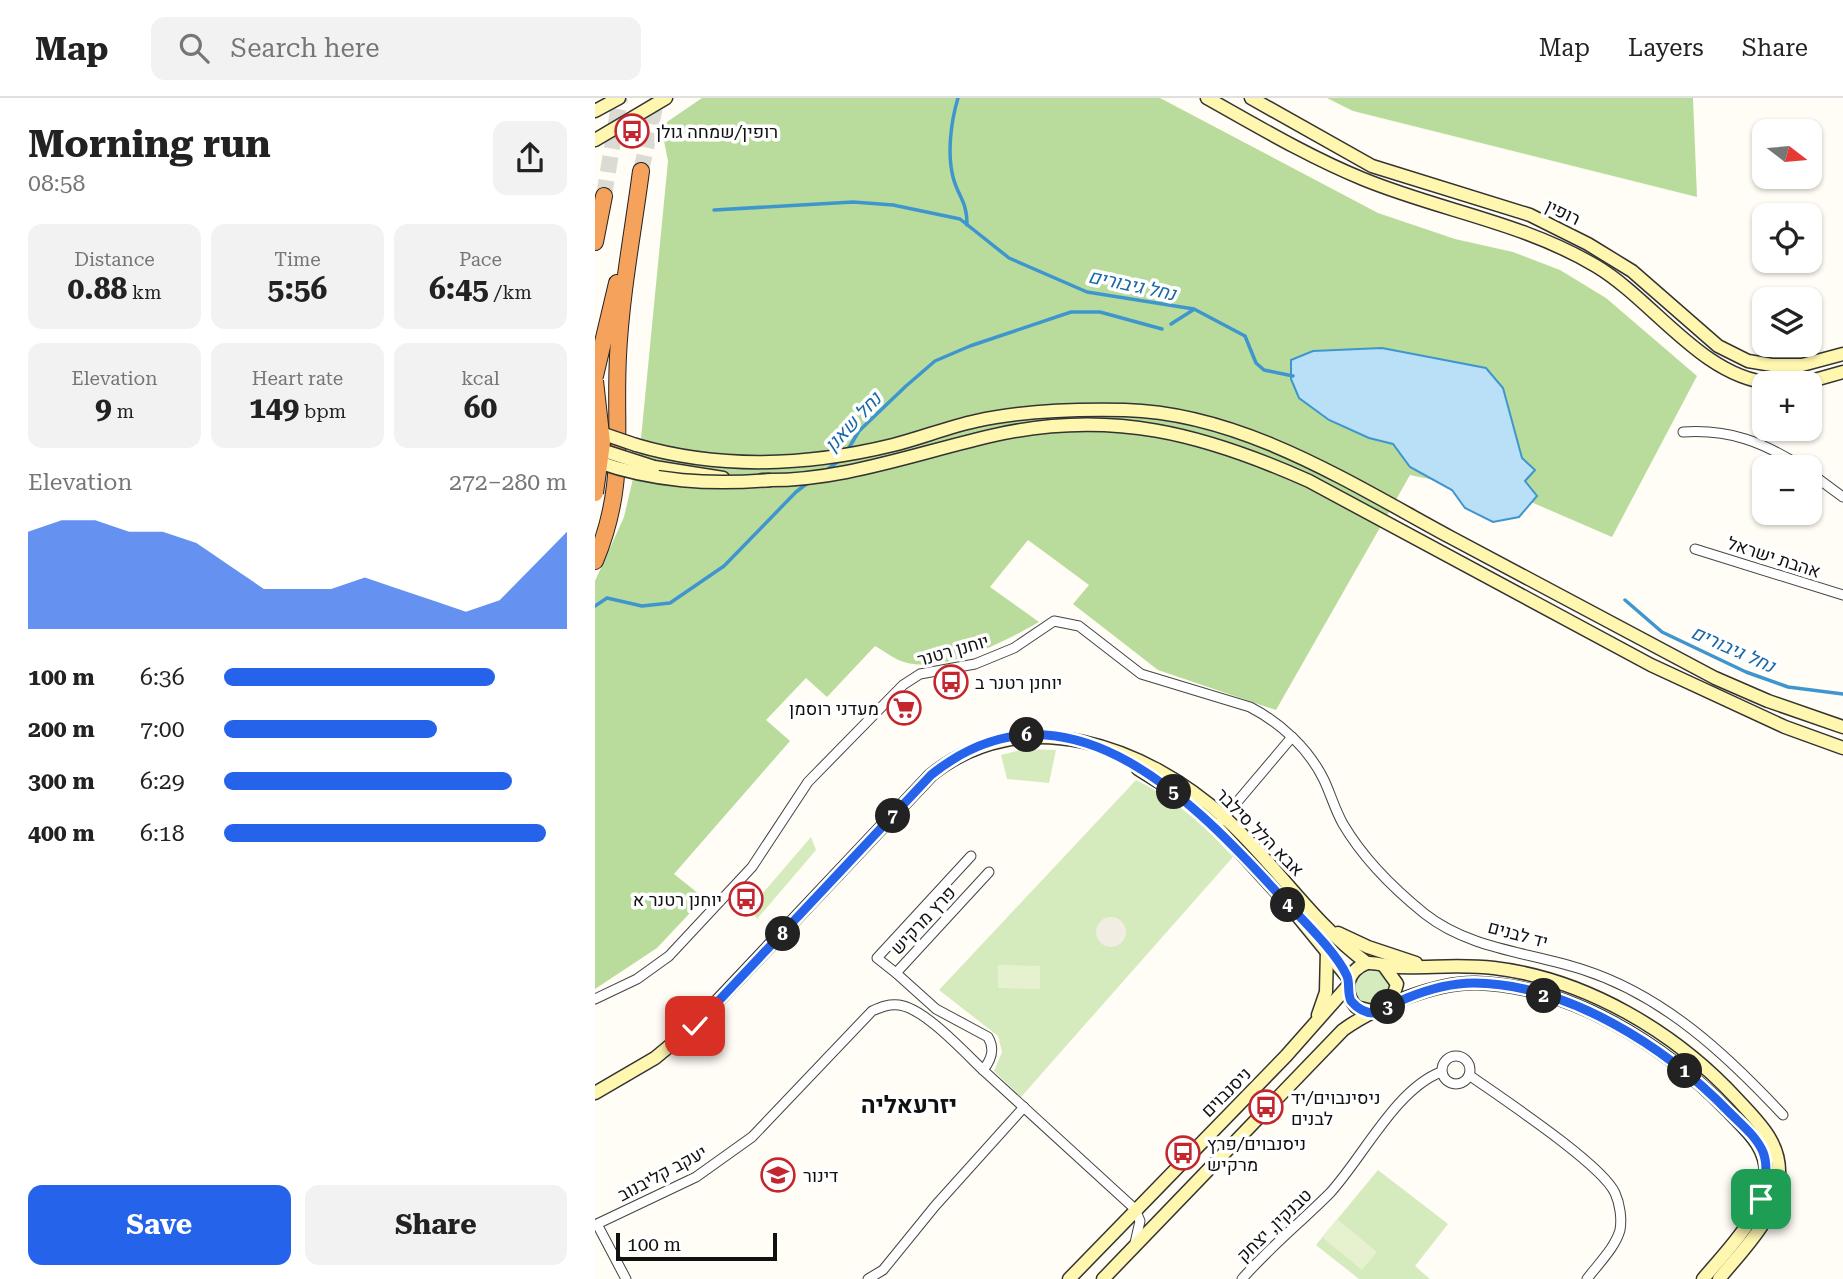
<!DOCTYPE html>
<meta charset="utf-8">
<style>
body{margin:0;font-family:"Roboto Serif",Heebo,serif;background:#f2f2f2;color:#222;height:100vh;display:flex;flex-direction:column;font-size:26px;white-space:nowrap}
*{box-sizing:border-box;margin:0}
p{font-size:23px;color:#767676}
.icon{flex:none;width:38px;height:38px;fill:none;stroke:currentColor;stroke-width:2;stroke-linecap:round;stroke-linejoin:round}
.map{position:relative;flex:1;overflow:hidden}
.side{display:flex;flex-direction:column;background:#fff;width:595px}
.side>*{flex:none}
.needle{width:46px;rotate:106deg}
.buttons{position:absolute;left:1157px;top:21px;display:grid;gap:14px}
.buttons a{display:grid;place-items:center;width:70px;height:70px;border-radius:14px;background:#fff;box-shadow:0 2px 5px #0004;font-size:35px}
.scale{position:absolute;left:21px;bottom:18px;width:161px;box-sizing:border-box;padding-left:7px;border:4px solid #111;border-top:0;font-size:19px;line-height:24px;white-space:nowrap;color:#111;-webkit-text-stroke:5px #fff;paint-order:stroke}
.pin{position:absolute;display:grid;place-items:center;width:60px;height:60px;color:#fff;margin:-30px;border-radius:14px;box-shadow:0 4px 10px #0006}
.km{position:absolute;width:35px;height:35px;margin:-18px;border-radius:50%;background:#222;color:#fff;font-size:19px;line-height:35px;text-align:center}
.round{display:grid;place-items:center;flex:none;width:74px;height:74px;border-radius:14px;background:#f2f2f2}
.headline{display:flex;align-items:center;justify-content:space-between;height:119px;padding:0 28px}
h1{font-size:38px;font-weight:700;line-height:52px}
.stats{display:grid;grid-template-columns:repeat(3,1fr);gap:10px;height:119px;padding:7px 28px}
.stats div{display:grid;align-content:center;border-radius:14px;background:#f2f2f2;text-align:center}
.stats b{font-size:30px;font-weight:700}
.stats small{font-size:19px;font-weight:400}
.stats p{font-size:19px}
.chart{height:196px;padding:14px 28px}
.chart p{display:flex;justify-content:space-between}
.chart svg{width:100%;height:126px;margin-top:7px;fill:#2563eb;opacity:.7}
.action{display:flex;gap:14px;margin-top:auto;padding:14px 28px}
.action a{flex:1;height:80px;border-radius:14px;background:#2563eb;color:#fff;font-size:28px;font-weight:700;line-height:80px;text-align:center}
.action a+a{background:#f2f2f2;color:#222}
ul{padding:0 28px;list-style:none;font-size:23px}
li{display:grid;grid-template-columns:112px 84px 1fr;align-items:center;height:52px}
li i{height:18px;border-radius:9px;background:#2563eb}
header{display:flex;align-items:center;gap:42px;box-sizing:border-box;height:98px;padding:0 35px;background:#fff;border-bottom:2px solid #e0e0e0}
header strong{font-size:33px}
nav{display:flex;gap:38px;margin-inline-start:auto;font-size:24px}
.search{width:490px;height:63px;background:#f2f2f2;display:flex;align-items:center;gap:18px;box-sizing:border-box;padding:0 24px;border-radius:14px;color:#767676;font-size:26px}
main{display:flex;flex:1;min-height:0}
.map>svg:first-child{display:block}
.green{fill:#d5ebbd}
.forest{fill:#b9dc9c}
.pitch{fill:#e6f2cf}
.plaza{fill:#f1ede2}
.water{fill:#b9e0f7;stroke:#3f96cf;stroke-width:2}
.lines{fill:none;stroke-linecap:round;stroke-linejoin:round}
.stream{stroke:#3f96cf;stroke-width:3.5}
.highway-tunnel{stroke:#dbdad3;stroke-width:16;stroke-dasharray:16 8;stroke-linecap:butt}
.street-casing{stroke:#444;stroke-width:11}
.secondary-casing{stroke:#333;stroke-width:15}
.highway-casing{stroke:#222;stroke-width:18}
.street{stroke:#fff;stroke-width:9}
.secondary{stroke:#fff6b0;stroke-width:12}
.highway{stroke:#f5a25d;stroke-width:16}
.secondary-bridge-casing{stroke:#333;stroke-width:15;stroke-linecap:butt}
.highway-bridge-casing{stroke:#222;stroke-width:18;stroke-linecap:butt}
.secondary-bridge{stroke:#fff6b0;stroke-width:12}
.highway-bridge{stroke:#f5a25d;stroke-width:16}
.route-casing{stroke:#fff;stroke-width:14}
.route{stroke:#2563eb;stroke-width:9}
.labels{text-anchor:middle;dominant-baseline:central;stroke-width:7;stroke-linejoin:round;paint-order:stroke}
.poi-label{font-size:18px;fill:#111;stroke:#fff;text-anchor:start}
.street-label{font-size:18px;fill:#111;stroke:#fff}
.water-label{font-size:19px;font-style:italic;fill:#1768a6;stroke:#fff}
.district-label{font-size:24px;font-weight:bold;fill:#111;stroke:#fff}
</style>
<header>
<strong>Map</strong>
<div class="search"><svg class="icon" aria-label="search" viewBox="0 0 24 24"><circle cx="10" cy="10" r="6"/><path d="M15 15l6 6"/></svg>Search here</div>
<nav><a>Map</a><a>Layers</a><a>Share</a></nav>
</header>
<main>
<section class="side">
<div class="headline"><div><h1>Morning run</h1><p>08:58</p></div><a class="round"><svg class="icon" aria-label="share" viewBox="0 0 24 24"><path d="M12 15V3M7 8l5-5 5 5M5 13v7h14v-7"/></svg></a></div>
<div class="stats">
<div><p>Distance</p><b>0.88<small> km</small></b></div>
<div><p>Time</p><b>5:56</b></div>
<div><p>Pace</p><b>6:45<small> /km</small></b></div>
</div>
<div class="stats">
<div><p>Elevation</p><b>9<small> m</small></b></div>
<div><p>Heart rate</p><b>149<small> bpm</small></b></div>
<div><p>kcal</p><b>60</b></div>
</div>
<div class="chart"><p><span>Elevation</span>272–280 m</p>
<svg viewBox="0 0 160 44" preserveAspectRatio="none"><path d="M0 44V10L10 6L20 6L30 10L40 10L50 14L60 22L70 30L80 30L90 30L100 26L110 30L120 34L130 38L140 34L150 22L160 10V44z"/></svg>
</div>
<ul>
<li><b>100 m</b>6:36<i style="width:79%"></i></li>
<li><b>200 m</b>7:00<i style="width:62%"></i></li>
<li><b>300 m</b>6:29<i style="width:84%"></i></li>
<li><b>400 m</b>6:18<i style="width:94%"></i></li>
</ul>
<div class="action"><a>Save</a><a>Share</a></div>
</section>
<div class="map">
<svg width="1248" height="1181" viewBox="0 0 1248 1181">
<rect width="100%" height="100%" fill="#fffdf5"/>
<g class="green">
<path d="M430 651 461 652 454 685 412 681 406 657Z"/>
<path d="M541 682C581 702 608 726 638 759L426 999 399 973 407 954 403 938 344 892Z"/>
<path d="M216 739 221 752 162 821 155 810Z"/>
<circle cx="777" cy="890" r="17"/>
<path d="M783 1072 853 1126 820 1168 835 1181H764L721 1147Z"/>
</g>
<g class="forest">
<path d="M107 0H565L783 115 860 141 918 154 965 172 1011 200 1102 278 1017 439 929 401 815 377 681 612 563 572 478 506 494 487 433 442 395 489 444 524C411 543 349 576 309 564 299 561 289 553 280 548L232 599 211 580 171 622 195 643 79 776 109 800 62 850 0 891V483L29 419 45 351 73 63 66 28Z"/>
<path d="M732 0H1098L1102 99 758 13Z"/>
</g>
<g class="pitch">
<path d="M403 867 445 868V891L403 890Z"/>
<path d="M742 1121 782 1154 767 1172 727 1139Z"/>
</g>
<circle class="plaza" cx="516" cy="834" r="15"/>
<path class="water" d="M787 250 891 270 908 290 927 360 940 372 930 383 942 398 924 419 898 424 870 410 857 392 815 369 798 346 774 340 734 322 704 300 696 281V262L718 253Z"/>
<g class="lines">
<g class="stream">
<path d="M363 0C356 23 352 55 358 79 363 99 372 102 372 127"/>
<path d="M119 112 258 104 298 107 365 121 414 160 492 194 599 211 650 238 661 265 669 272 698 278"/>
<path d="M576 226 598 212"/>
<path d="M252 353 264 333 311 288 340 263 375 248 476 214H505L567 231"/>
<path d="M229 374 245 362"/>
<path d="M1030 502 1067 534 1151 574 1193 589 1248 596"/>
<path d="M0 508 12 500 47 508 75 505 129 468 201 394 214 384"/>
</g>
<g class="highway-tunnel">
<path d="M46 73 62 0"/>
<path d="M9 98 25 0"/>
</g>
<defs>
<g id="street">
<path d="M1088 334C1135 331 1168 344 1207 369"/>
<path d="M1214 374 1248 399"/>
<path d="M1100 451 1248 497"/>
<path d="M626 723 697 639"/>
<path d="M394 774 301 875 341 911 393 939C400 951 397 961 388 972L540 1111 545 1123 540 1145"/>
<path d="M301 875 282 860 376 758"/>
<path d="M0 901 42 881 74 858 157 769 213 684 308 587 325 576 380 566 419 550 459 523 484 528 546 576 655 609C686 625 714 651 729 682 736 697 740 712 748 726 768 760 799 791 830 816 876 852 935 854 989 872 1069 898 1131 956 1188 1017"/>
<circle cx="861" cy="972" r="14"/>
<path d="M874 977C905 999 1007 1066 1020 1095 1025 1106 1027 1121 1025 1132 1020 1150 1003 1166 992 1181"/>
<path d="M31 1181 2 1126 101 1079 157 1039 277 913C286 909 293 906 304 907 329 910 369 954 388 972"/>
<path d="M273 1181 288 1172 340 1108 429 1009"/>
<path d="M647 1181C674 1150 706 1124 735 1095 768 1059 801 991 846 974"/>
</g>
<g id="secondary">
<path d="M612 0C662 28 714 59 768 81 846 113 927 124 1001 168 1058 202 1107 279 1175 285"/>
<path d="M656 0 777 68 935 117 993 146 1037 173 1123 248 1153 263 1177 267H1207L1248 256"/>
<path d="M0 13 24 0"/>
<path d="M0 42 71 0"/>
<path d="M1209 285 1248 274"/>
<path d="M41 347C126 372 212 368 298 347 326 340 353 329 381 323 429 312 481 311 530 312 647 315 755 385 855 439 943 486 1031 533 1120 580L1173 603 1248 629"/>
<path d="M59 369 128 380"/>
<path d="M167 382C246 384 324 354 400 337 516 311 609 336 714 383L1056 567 1190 629 1248 650"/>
<path d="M543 671 586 698 622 729 696 810 754 881"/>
<path d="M743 835 773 849 821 865"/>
<path d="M789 868 802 886 795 908"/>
<path d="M781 914 761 909C747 892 752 873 772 865 783 864 792 869 803 869 835 870 866 866 899 870 991 881 1080 934 1142 1001 1163 1024 1186 1044 1184 1078 1183 1119 1148 1151 1124 1181"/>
<path d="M723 917 731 894 732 852"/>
<path d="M0 995 60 960 100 927 336 677C428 603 551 648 630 720 680 765 717 825 772 865"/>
<path d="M474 1181 691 958 752 889"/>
<path d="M508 1181 748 932C780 909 841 884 881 885 976 888 1068 946 1132 1012 1151 1032 1172 1048 1171 1078 1168 1118 1132 1152 1108 1181"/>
</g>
<g id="highway">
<path d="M0 144 9 98"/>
<path d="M0 278 22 185"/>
<path d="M0 463C32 387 19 335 23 258 26 196 38 134 46 73"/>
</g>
</defs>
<use href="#street" class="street-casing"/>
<use href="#secondary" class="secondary-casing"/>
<use href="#highway" class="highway-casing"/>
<use href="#street" class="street"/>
<use href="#secondary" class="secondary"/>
<use href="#highway" class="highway"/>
<defs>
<g id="secondary-bridge">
<path d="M0 333 41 347"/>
<path d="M0 350 59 369"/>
<path d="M0 363C58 384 116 387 176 382"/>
</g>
<path id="highway-bridge" d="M0 283 7 345 0 395"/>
</defs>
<use href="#secondary-bridge" class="secondary-bridge-casing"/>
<use href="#highway-bridge" class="highway-bridge-casing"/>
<use href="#secondary-bridge" class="secondary-bridge"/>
<use href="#highway-bridge" class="highway-bridge"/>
</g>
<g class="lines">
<defs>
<path id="route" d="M100 928 336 677C466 572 590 694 677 789 697 812 740 851 752 878 755 885 752 895 756 903 762 910 769 915 779 915 790 914 802 904 812 900 834 891 856 885 879 885 973 886 1071 949 1134 1014 1146 1026 1161 1038 1168 1054 1174 1069 1170 1087 1166 1101"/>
</defs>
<use href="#route" class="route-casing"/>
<use href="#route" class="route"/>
</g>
<defs>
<symbol id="bus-ring" viewBox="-11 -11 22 22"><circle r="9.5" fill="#fff" stroke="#c4262e" stroke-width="1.5"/><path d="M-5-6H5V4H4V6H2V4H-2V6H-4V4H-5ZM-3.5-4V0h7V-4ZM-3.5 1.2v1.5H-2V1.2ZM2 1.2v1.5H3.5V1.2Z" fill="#c4262e"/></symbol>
<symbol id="supermarket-ring" viewBox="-11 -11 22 22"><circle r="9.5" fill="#fff" stroke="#c4262e" stroke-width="1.5"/><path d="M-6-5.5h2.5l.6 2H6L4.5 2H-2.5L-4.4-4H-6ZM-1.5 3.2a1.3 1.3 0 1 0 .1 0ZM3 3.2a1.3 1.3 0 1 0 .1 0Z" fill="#c4262e"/></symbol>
<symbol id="school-ring" viewBox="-11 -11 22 22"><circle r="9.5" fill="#fff" stroke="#c4262e" stroke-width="1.5"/><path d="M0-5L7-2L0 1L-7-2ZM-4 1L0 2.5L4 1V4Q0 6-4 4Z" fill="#c4262e"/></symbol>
</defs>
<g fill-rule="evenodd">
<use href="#bus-ring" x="18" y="14" width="38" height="38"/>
<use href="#bus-ring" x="337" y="565" width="38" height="38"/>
<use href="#supermarket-ring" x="290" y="591" width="38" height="38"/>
<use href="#bus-ring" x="132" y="782" width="38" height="38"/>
<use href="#bus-ring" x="652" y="990" width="38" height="38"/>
<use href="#bus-ring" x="569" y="1036" width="38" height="38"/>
<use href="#school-ring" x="164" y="1058" width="38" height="38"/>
</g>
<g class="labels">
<g class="poi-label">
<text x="61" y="33">רופין/שמחה גולן</text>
<text x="380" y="584">יוחנן רטנר ב</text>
<text x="284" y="610" text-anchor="end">מעדני רוסמן</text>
<text x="127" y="801" text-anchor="end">יוחנן רטנר א</text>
<text x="696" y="999">ניסינבוים/יד<tspan x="696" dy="21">לבנים</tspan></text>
<text x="612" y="1045">ניסנבוים/פרץ<tspan x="612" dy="21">מרקיש</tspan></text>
<text x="208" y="1077">דינור</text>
</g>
<g class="street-label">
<text transform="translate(968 114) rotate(26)">רופין</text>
<text transform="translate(1179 459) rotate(18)">אהבת ישראל</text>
<text transform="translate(358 552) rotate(-16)">יוחנן רטנר</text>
<text transform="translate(665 734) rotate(45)">אבא הלל סילבר</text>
<text transform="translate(328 822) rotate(-47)">פרץ מרקיש</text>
<text transform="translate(923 836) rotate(15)">יד לבנים</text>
<text transform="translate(631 994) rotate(-45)">ניסנבוים</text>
<text transform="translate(67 1075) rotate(-28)">יעקב קליבנוב</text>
<text transform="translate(679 1127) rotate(-44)">טבנקין, יצחק</text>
</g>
<g class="water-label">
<text transform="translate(537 187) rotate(12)">נחל גיבורים</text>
<text transform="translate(258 324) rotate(-47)">נחל שאנן</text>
<text transform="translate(1138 551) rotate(24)">נחל גיבורים</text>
</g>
<g class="district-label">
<text x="314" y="1007">יזרעאליה</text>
</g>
</g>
</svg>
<div class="buttons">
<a><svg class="needle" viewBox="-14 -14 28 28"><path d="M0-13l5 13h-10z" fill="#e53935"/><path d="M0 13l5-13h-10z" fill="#767676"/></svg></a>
<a><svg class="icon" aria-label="locate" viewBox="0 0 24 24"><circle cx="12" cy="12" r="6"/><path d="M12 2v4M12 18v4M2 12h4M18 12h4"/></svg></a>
<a><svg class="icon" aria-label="layers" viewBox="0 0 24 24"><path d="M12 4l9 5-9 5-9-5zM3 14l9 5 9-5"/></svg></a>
<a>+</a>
<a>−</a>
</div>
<div class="scale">100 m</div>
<div class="pin" style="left:1166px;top:1101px;background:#1e9e55"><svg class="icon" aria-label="arrive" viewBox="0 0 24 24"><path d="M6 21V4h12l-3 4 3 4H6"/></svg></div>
<div class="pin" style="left:100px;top:928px;background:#d93025"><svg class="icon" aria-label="check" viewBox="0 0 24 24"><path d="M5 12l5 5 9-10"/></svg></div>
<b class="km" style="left:1090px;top:973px">1</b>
<b class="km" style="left:949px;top:898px">2</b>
<b class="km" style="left:793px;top:909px">3</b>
<b class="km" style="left:693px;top:807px">4</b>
<b class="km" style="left:579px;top:694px">5</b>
<b class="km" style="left:432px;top:637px">6</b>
<b class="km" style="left:298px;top:718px">7</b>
<b class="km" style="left:188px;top:836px">8</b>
</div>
</main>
